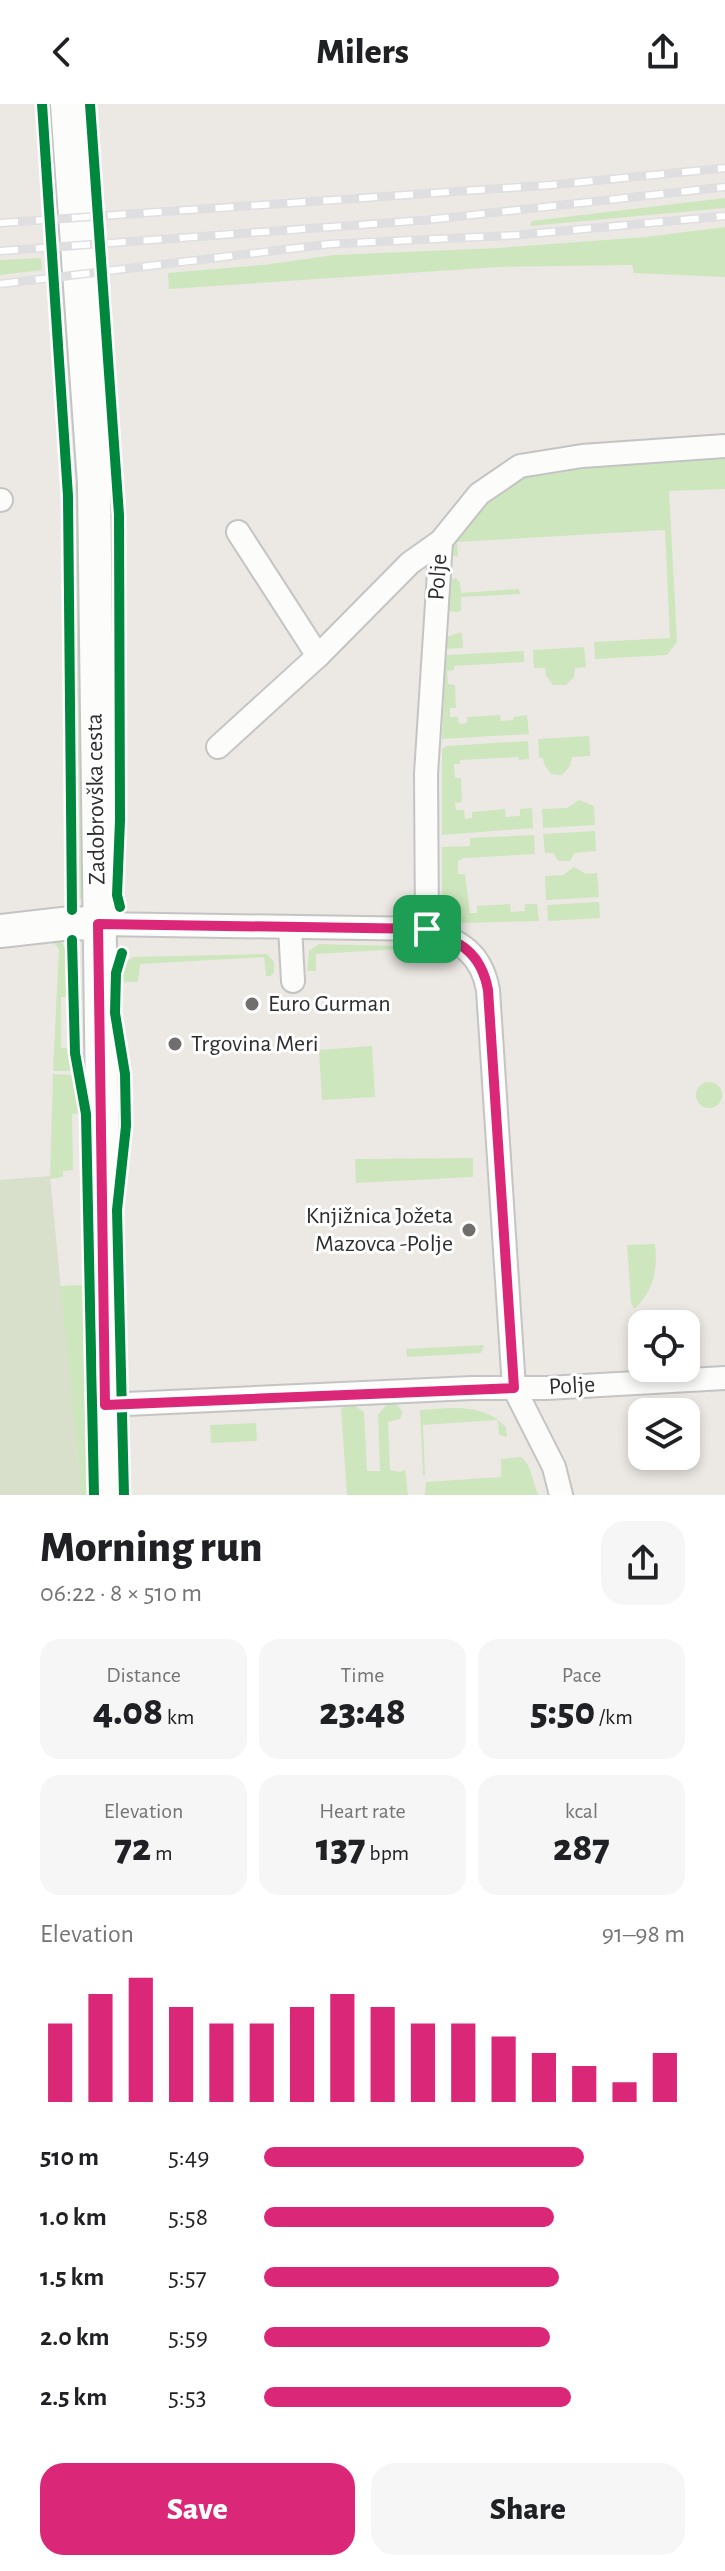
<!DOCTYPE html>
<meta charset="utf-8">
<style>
body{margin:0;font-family:"Alegreya Sans",sans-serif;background:#f6f6f6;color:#202124;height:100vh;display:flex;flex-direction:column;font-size:30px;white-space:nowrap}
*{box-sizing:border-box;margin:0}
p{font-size:26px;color:#757577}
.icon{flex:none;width:44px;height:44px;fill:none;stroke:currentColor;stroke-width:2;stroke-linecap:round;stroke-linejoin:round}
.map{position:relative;height:1391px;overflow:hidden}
.details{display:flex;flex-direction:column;background:#fff;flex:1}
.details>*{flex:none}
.controls{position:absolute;left:628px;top:1206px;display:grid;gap:16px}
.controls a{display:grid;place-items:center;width:72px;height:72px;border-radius:16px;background:#fff;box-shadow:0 4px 12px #0003;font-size:40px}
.pin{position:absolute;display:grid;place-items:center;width:68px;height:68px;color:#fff;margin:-34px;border-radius:16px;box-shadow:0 4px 12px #0006}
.round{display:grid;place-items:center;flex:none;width:84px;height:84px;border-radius:24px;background:#f6f6f6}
.head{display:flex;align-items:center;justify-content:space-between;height:136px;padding:0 40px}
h1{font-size:44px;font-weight:800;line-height:60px}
.metrics{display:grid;grid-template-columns:repeat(3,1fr);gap:12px;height:136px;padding:8px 40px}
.metrics div{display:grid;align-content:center;border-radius:20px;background:#f6f6f6;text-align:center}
.metrics b{font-size:40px;font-weight:800}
.metrics small{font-size:22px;font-weight:400}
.metrics p{font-size:22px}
.chart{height:224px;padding:16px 40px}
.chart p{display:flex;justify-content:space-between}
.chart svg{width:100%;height:144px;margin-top:8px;stroke:#db2777;stroke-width:6}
.primary-button{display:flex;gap:16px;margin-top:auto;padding:16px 40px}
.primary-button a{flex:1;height:92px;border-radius:24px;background:#db2777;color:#fff;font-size:32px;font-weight:800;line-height:92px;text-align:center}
.primary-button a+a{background:#f6f6f6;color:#202124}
ul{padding:0 40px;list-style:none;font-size:26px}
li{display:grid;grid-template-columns:128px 96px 1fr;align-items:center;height:60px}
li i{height:20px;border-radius:10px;background:#db2777}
header{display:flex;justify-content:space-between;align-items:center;height:104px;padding:0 40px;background:#fff;font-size:36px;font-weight:800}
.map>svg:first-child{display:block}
.green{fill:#cee6be}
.cemetery{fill:#d8e0cc}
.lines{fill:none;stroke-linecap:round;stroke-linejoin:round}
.street-casing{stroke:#c5c4c5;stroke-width:26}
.secondary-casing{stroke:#c5c4c5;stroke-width:36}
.street{stroke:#fcfcfb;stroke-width:22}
.secondary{stroke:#fcfcfb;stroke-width:32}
.rail-casing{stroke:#dfdfe1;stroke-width:9}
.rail{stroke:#fff;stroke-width:6;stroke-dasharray:18;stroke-linecap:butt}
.cycleway-casing{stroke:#fff;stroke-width:15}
.cycleway{stroke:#00873e;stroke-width:10}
.route-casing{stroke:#fff;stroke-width:16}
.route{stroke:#db2777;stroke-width:10}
.poi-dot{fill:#706f6e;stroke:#fff;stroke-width:3}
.labels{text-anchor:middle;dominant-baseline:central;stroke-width:6;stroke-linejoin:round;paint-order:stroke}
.street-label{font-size:24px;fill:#2e2e2e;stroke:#fff}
.poi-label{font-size:24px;fill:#2e2e2e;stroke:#fff;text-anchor:start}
</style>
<header><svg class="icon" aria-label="back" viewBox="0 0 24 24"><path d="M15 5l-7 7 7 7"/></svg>Milers<svg class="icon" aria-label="share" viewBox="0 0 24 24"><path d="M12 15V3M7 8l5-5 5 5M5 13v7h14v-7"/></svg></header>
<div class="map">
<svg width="725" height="1391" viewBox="0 0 725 1391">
<rect width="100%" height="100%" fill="#ece8e4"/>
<g class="green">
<path d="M725 94V104L530 122 532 117Z"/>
<path d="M725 123V173L634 169 632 161 499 163 169 185 168 169 263 161 335 151 499 144 646 133Z"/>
<path d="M41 154 42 166 0 171V156Z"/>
<path d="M725 351V385L669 387 677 538 667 551 595 555 594 538 670 534 665 426 457 438 458 453 449 449 450 438 470 409 524 370 554 364Z"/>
<path d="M112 374 113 794 106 385Z"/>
<path d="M75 380 82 384 84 788 79 798Z"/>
<path d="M456 474 460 479 461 489 519 485 520 490 461 493V506L458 508 445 507 447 476Z"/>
<path d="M460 528 462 530 463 544 440 545 445 534Z"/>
<path d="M584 543 586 563 575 564 574 573 566 581H553L546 572 545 564H534L533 546Z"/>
<path d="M524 547V558L454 562V566L447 567 448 580 455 581 456 604H450V613H458L459 620 467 619V613L500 611 501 617 513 616 514 613 527 611 529 630 442 635 446 551Z"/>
<path d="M589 632 590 652 572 653 570 662 562 671 551 670 544 660 543 654H539L538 635Z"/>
<path d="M528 637 529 655 519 656 518 653 460 656V660H454L455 674H461L462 698 455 699 456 706H464L465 715 472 714V708L505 705 506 713 520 712V705L532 704 533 724 442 731V645L447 642Z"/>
<path d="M579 696 594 702 595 721 543 724 542 705 567 704Z"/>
<path d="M595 727 596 747 575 749 570 757H559L556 754 553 749H545L543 730Z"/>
<path d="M534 731 535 750 464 754 458 757V770H465L470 809H477V802L510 800 511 808 525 807V800H537L539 817 460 819 442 801V743L470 742V734Z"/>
<path d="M574 763 586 770 597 769 599 793 546 796 545 772 563 771Z"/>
<path d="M599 798 600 814 548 817 547 801Z"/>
<path d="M56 835C77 846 70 872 70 893H61V944H71L74 967H53L59 845 51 836Z"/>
<path d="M319 840 434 843 316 850V867H307L309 847Z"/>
<path d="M267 850 274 858V869L270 872H266L264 853 140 860 138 878H123V861L133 853Z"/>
<path d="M372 942 375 993 322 996 319 946Z"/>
<path d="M53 970 74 971 82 1009 72 1010 73 1066 63 1067V1073L50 1075Z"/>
<circle cx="709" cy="991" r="13"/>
<path d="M473 1054V1073L356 1079 355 1055Z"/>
<path d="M655 1140C658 1165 654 1187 634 1205L631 1199 627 1141Z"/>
<path d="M84 1181 90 1391H81L60 1182Z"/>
<path d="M484 1241 481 1249 407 1253 406 1245Z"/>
<path d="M387 1300H396L403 1308 400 1315 388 1318 390 1366 400 1368 405 1366 408 1391H347L341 1304 353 1301 364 1308 367 1367H380L378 1311Z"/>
<path d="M448 1304C472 1304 489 1306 506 1323L507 1333 499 1331 498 1316 423 1321 425 1371H423L420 1306Z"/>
<path d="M256 1319 257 1337 211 1339 210 1321Z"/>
<path d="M522 1353 529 1363 538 1391H425L426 1378 501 1373V1355Z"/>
</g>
<path class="cemetery" d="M50 1072 81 1391H0V1076Z"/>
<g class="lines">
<defs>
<g id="street">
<path d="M0 396H1"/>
<path d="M238 428 318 552"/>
<path d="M218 643 318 552 410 459 441 437 479 390 520 362 582 352 725 342"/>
<path d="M98 820 427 825C460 838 481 848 488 886L514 1284 554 1363 561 1391"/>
<path d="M290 823 293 877"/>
<path d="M427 825 426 670 441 437"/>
<path d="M105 1301 472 1284H547L725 1274"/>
</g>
<g id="secondary">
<path d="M67 0 94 379 107 1391"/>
<path d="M0 827 71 819 98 820"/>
</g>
</defs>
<use href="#street" class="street-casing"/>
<use href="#secondary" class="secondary-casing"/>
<use href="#street" class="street"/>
<use href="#secondary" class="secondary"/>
<defs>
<g id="rail">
<path d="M0 119 551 81 725 64"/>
<path d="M0 147 427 116 725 83"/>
<path d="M0 180 330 140 518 131 725 112"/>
</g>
</defs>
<use href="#rail" class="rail-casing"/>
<use href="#rail" class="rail"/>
<defs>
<g id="cycleway">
<path d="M42 0 68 392 72 806"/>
<path d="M90 0 119 411 120 716 117 791 120 803"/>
<path d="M72 836 75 949 86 1010 94 1391"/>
<path d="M122 849 116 869 115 909 125 970 126 1022 117 1106 124 1391"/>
</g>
</defs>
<use href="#cycleway" class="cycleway-casing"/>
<use href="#cycleway" class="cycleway"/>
</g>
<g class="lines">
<defs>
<path id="route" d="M98 820 427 825C460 838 481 848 488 886L514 1284 105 1301Z"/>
</defs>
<use href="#route" class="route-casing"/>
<use href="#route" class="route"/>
</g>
<g class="poi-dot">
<circle cx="252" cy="900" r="8"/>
<circle cx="175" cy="940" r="8"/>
<circle cx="469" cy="1126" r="8"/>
</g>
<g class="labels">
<g class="street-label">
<text transform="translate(438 473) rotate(-86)">Polje</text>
<text transform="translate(96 695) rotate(-91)">Zadobrovška cesta</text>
<text transform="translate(572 1282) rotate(-3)">Polje</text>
</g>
<g class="poi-label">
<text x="268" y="900">Euro Gurman</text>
<text x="191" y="940">Trgovina Meri</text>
<text x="453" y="1112" text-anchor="end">Knjižnica Jožeta<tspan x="453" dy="28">Mazovca -Polje</tspan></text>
</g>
</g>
</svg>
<div class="controls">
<a><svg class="icon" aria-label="locate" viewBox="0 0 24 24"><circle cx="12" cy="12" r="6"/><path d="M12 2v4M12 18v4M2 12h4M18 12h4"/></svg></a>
<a><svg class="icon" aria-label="layers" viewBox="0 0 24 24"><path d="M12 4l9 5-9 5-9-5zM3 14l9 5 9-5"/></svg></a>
</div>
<div class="pin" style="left:427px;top:825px;background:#1e9e55"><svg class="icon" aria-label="arrive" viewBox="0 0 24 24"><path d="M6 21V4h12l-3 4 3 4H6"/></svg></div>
</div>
<section class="details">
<div class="head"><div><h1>Morning run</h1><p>06:22 · 8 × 510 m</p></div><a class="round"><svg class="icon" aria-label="share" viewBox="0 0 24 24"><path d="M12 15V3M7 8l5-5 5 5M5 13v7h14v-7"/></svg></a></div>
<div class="metrics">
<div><p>Distance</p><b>4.08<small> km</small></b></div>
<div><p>Time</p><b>23:48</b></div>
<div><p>Pace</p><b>5:50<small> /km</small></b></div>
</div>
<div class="metrics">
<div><p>Elevation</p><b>72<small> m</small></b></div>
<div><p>Heart rate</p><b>137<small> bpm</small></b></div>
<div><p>kcal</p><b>287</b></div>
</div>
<div class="chart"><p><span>Elevation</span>91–98 m</p>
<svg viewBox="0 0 160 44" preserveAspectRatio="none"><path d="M5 44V20M15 44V11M25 44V6M35 44V15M45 44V20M55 44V20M65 44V15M75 44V11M85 44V15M95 44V20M105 44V20M115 44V24M125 44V29M135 44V33M145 44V38M155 44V29"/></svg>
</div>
<ul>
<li><b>510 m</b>5:49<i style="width:76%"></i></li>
<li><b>1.0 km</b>5:58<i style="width:69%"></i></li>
<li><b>1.5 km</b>5:57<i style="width:70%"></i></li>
<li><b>2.0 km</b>5:59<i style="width:68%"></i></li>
<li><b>2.5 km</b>5:53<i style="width:73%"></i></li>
</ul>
<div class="primary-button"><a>Save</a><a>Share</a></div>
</section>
